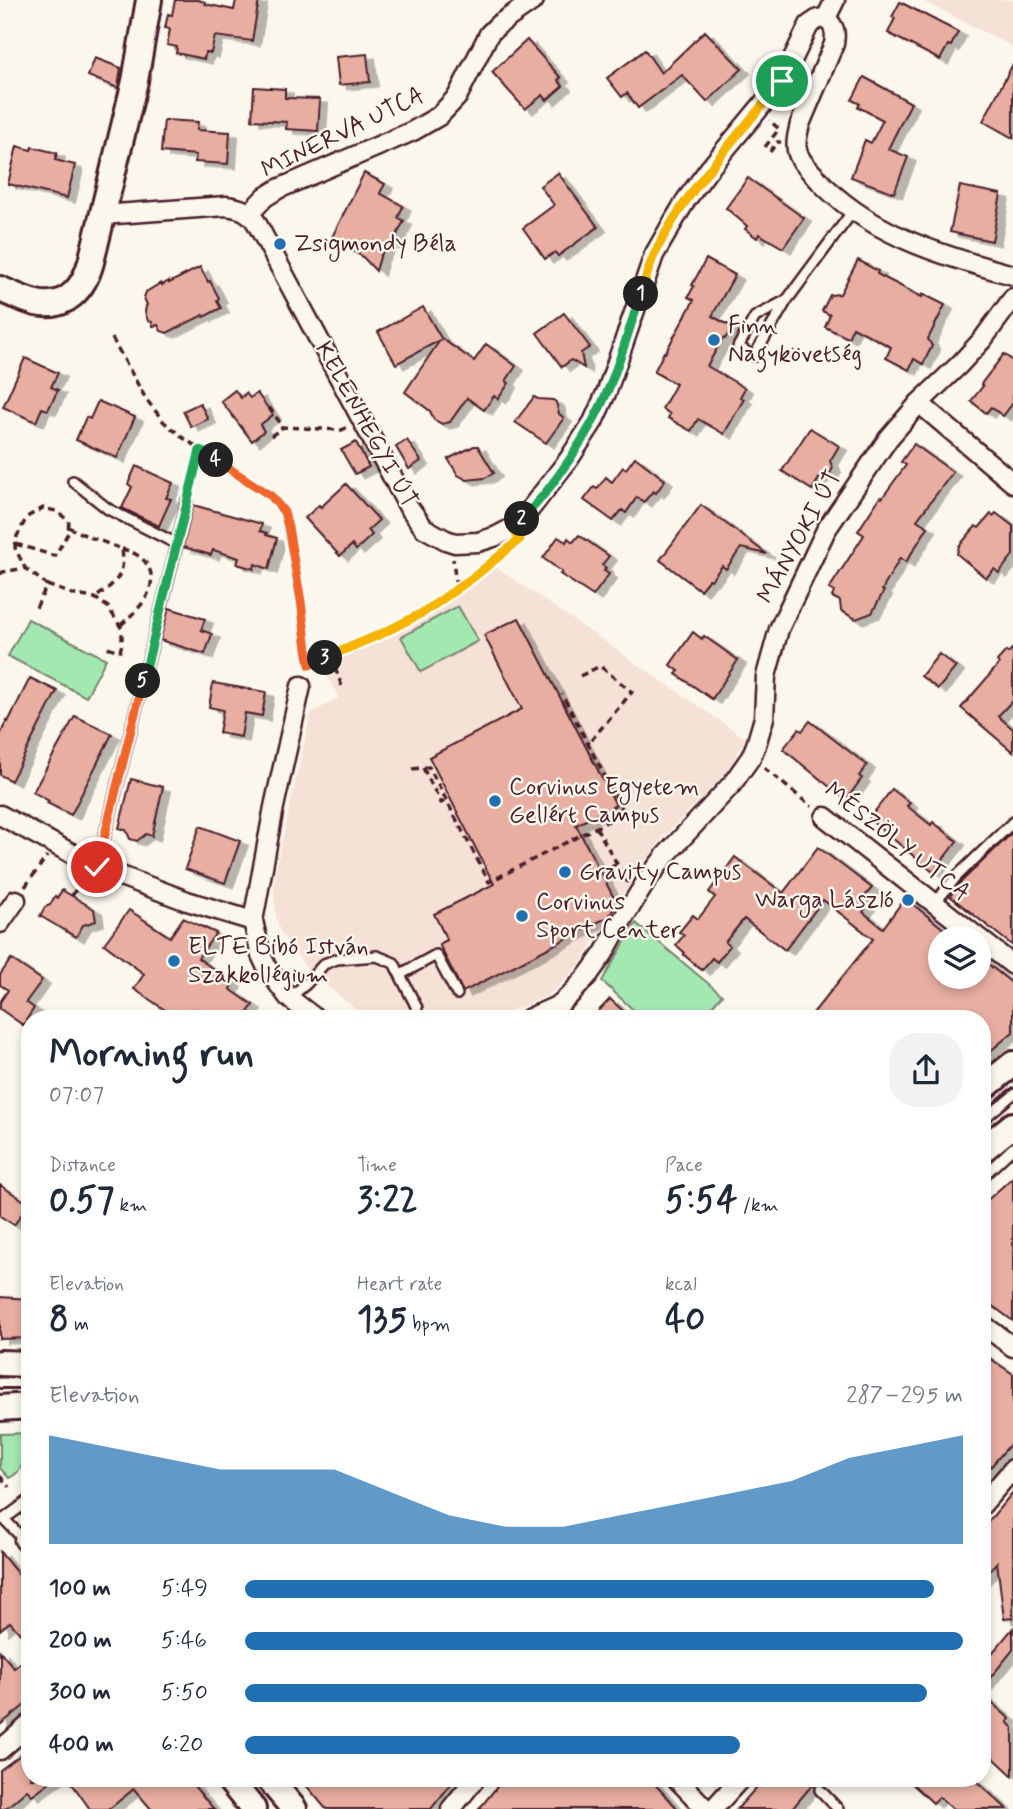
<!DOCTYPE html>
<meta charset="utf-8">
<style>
body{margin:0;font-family:Mynerve,sans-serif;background:#f2f2f3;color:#1f2937;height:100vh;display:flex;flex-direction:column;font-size:26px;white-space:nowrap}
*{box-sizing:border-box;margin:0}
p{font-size:23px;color:#747a83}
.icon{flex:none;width:38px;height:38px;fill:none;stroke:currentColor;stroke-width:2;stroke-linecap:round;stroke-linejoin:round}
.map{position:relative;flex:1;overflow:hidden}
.side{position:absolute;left:21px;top:1010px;width:970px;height:777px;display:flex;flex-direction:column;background:#fff;border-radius:28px;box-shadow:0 4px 10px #0003}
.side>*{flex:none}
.controls{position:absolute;left:928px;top:926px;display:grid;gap:14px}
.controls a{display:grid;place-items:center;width:63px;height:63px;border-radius:50%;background:#fff;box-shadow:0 4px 10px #0003;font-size:35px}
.pin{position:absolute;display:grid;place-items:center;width:60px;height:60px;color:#fff;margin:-30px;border:4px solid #fff;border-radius:50%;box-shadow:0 2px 7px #0007}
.km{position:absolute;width:35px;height:35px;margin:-18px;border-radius:50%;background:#222;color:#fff;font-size:19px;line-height:35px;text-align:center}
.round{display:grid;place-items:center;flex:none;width:74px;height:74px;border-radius:28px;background:#f2f2f3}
.overview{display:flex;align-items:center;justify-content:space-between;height:119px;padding:0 28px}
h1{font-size:38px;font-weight:700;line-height:52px}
.stats{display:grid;grid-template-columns:repeat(3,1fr);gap:10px;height:119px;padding:7px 28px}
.stats div{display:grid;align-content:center}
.stats b{font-size:35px;font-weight:700}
.stats small{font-size:19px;font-weight:400}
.stats p{font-size:19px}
.chart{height:196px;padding:14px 28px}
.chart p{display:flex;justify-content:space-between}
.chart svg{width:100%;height:126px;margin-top:7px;fill:#1f6fb2;opacity:.7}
ul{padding:0 28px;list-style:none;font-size:23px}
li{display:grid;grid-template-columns:112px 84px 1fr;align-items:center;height:52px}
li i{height:18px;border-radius:9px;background:#1f6fb2}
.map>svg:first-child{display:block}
.built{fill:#f5e1d6}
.green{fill:#a3e7b1;stroke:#76836e;stroke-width:2}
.building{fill:#e7aea1;stroke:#4a1f2b;stroke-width:2;filter:url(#shadow)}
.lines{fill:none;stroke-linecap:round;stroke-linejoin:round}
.lane-casing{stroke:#4a1f2b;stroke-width:14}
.street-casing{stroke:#4a1f2b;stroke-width:23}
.secondary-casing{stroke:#4a1f2b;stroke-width:30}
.path{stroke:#4a1f2b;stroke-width:3.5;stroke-dasharray:7 5;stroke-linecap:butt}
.lane{stroke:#fbf7ec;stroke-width:9}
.street{stroke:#fbf7ec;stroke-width:18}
.secondary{stroke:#fbf7ec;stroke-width:24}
.tram{stroke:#4a1f2b;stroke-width:2}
.split-1-casing{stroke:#fff;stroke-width:14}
.split-2-casing{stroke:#fff;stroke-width:14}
.split-3-casing{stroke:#fff;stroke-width:14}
.split-4-casing{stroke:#fff;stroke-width:14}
.split-5-casing{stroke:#fff;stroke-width:14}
.split-6-casing{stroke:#fff;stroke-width:14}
.split-1{stroke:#f5b400;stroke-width:9}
.split-2{stroke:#22a559;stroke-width:9}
.split-3{stroke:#f5b400;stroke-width:9}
.split-4{stroke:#f0652b;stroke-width:9}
.split-5{stroke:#22a559;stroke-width:9}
.split-6{stroke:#f0652b;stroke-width:9}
.poi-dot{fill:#1f6fb2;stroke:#fbf7ec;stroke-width:2.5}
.labels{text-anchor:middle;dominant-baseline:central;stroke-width:5;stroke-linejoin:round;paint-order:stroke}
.street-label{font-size:24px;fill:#4a1f2b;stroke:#fbf7ec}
.poi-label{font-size:24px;fill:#4a1f2b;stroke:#fbf7ec;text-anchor:start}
</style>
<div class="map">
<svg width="1013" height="1809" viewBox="0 0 1013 1809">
<defs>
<filter id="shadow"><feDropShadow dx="8" dy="4.5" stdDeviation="0" flood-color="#0004"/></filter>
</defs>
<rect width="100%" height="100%" fill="#fbf7ec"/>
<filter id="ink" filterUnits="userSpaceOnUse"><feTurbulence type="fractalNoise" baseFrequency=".0143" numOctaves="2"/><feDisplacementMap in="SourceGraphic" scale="14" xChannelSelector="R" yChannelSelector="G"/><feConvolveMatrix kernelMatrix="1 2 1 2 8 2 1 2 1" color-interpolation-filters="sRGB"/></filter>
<g filter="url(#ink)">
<g class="built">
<path d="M921 0H1013V47L1008 44Z"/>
<path d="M493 565 745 738 732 763 719 780 664 836 648 858 608 917 580 965 549 995 493 1018H367L309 972 280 932 276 917 274 893 275 873 311 713 339 698 320 664 363 645 426 615Z"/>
</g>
<g class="green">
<path d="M458 606 478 641 421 672 401 637Z"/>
<path d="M28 619 106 659 86 697 8 656Z"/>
<path d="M636 923 722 995 701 1018H642L602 981Z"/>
<path d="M30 1433C30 1447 24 1473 9 1478L0 1468V1434Z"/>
</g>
<g class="building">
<path d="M175 0H198L205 2V4L234 10 236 0H259L252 41 215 36 211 53 206 52 204 59 176 53 177 47 167 45 170 29 165 28 168 14 172 15Z"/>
<path d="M900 2 958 32 951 46 948 45 940 60 888 33 895 18 892 17Z"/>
<path d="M705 31 742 69 707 102 682 75 638 108 627 93 622 97 607 78 645 50 661 73Z"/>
<path d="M527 40 561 78 558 80 563 86 547 100 543 95 525 109 492 72Z"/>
<path d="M367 54 370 82 339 85 336 57Z"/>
<path d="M95 58 121 68 118 88 88 76Z"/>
<path d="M1013 64V138L983 121Z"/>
<path d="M864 77 911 103 888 149 908 157 894 193 851 177 865 140 871 143 883 120 858 107 860 104 852 100Z"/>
<path d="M254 87 285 89V98L320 99 318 131 286 129 287 122 252 120Z"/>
<path d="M164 120 198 122 197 130 230 132 228 164 195 162 196 155 161 152Z"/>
<path d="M17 146 31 150 32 147 57 153 55 160 75 165 67 198 8 184Z"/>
<path d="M364 173 385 184 380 193 403 206 398 218 404 221 392 245 388 243 380 257 376 271 362 256 331 239Z"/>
<path d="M558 173 598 227 558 256 555 252 545 259 523 228 554 205 540 186Z"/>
<path d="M748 178 804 218 783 248 759 234 757 238 745 229 747 226 726 208Z"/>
<path d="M960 186 1001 194 992 241 950 232Z"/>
<path d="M706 259 735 275 712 316 732 327 725 339 723 338 707 366 745 388 740 397 744 399 724 434 698 419 691 431 668 418 670 414 662 409 676 384 654 372 664 352 665 353 694 300 688 297 694 286 692 285Z"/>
<path d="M858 260 878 271 877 274 922 297 923 294 945 305 928 339 932 346 923 364 914 359 909 370 886 358 891 347 853 327 848 338 825 327 830 315 822 311 830 295 840 294Z"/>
<path d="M200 267 208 282 210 281 219 298 217 301 221 308 204 317 203 315 167 333 161 331 158 325 153 326 152 322 148 321 145 312 146 306 147 305 144 298 146 292 161 283 162 285 169 281V283Z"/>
<path d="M423 307 441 338 474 361 486 344 516 366 506 381 509 383 498 399 494 396 484 410 467 398 450 422 442 424 434 420 430 411 405 392 440 340 396 364 378 332Z"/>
<path d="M564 313 590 347 581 353 584 368 571 360 562 367 537 333Z"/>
<path d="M1004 354 1013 361V403L1003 416 991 407 986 413 971 401 983 386 981 384Z"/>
<path d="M25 358 58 373 51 387 58 390 48 410 42 408 36 422 3 407Z"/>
<path d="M235 390 241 398 246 393 250 398 257 393 273 415 260 425 264 431 252 441 221 401Z"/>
<path d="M534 397 538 399 553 400 556 402 559 414 564 418 546 443 515 422Z"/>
<path d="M98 401 135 417 117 458 76 440 86 417 90 419Z"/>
<path d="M200 403 208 419 191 427 183 411Z"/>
<path d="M810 428 839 446 830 461 833 468 829 475 820 477 812 490 782 471Z"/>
<path d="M407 440 421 461 409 469 396 447Z"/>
<path d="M356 442 369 467 355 474 341 450Z"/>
<path d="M914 444 953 472 917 520 928 527 906 562 900 558 882 590 884 591 872 613 856 619 841 611 840 601 832 597 834 592 829 589 864 535 858 531 880 497 882 498 906 465 901 462Z"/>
<path d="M474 446H478L480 450 494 473 485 478 467 480 458 475 448 459Z"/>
<path d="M635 457 665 480 656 493 653 491 644 502 637 497 626 513 622 510 613 521 584 500 594 487 597 489 606 477 612 482 623 467 626 469Z"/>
<path d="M136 466 173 483 166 498 171 499 159 526 122 508 132 487 128 484Z"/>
<path d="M346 484 379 520 368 530 372 535 356 550 352 545 340 556 305 518 319 505 321 507Z"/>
<path d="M193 505 262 524 260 531 267 533 266 535 277 538 269 569 255 564 254 569 237 564 239 558 213 550 211 555 183 547Z"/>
<path d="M701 505 767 554 741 548 726 569 722 566 711 580 709 579 700 590 660 560Z"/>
<path d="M996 513 1013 526V555L999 573 994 569 986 578 957 554 959 546 976 526 979 528 991 514 993 516Z"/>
<path d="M579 535 609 556 602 565 606 568 604 571 609 574 593 596 560 574 562 572 543 558 558 537 566 542 568 538 573 542Z"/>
<path d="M169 608 205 619 201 630 212 634 205 654 160 640Z"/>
<path d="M519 618 616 805 576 825 617 904 608 917 463 992 439 944 447 940 434 914 494 884 429 757 522 709 484 635Z"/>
<path d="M693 632 702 639 704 636 738 660 712 699 676 674 679 671 670 665Z"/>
<path d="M1013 648V700L998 716 1013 729V752L961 708 999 664 997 661 1006 651 1008 653Z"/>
<path d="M939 654 956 667 938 689 921 676Z"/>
<path d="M30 678 57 691 11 781 0 775V735L7 721 8 722Z"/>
<path d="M213 683 266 692 262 716 245 713 241 737 219 733 223 710 209 707Z"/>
<path d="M75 716 112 734 71 815 47 803 49 801 33 792Z"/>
<path d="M810 721 867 765 859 776 862 778 846 800 783 749 799 729 802 731Z"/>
<path d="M131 779 163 787 152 836 146 834 137 841 130 839 126 830 119 828Z"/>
<path d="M892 789 910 803 907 806 931 825 933 822 957 841 933 872 869 819Z"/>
<path d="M200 826 240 841 225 883 185 869Z"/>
<path d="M1013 832V946L950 896 961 882Z"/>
<path d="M818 847 872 888 861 901 867 906 863 912 883 928 905 898 955 938H940V976H978V956L1013 984V1032L982 1058V1018H809L873 939 823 900 785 950 744 919 725 942 730 946 717 962 712 958 702 970 684 955V952L676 945 684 935 679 932 693 915 698 919 715 897 709 892 735 857 783 893Z"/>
<path d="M62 890 94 909 96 921 83 925 76 937 40 916 45 907 50 905 55 896 57 898Z"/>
<path d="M129 910 170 937 183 918 216 933 198 958 233 983 230 989 253 1005 244 1018H207L193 1009 187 1018H177L134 989 144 974 104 944Z"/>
<path d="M11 959 42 980 26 1002 34 1008 23 1025 0 1009V1002L8 990 0 985V975Z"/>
<path d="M610 999 631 1018H592Z"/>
<path d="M1013 1177V1321L982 1298V1205Z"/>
<path d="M0 1185 29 1204 14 1225 0 1216Z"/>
<path d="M0 1297 30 1299V1338L0 1339Z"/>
<path d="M982 1353 1013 1374V1441L982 1477Z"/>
<path d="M1013 1492V1618L1004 1619 997 1562 982 1579V1529Z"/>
<path d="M0 1552 30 1589V1645L10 1622 0 1630Z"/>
<path d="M1013 1628V1650L982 1688V1665Z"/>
<path d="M0 1651 14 1668 30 1655V1701L0 1725Z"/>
<path d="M982 1694 1010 1719 1007 1722 1013 1728V1776L982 1747Z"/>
<path d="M30 1748V1778H55L32 1795 27 1790 5 1809H0V1770Z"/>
<path d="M68 1778H187L214 1809H151L134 1789 109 1809H90Z"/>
<path d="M300 1778H456L431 1809H326Z"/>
<path d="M504 1778H568L578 1786 587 1778H649L678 1809H479Z"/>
<path d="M765 1778H818L792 1809H737Z"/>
<path d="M906 1778H973L1007 1809H953L939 1797 933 1803Z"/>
</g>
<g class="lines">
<defs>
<g id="lane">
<path d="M787 300 755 317 738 347 754 356 787 300 853 211"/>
<path d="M73 481 108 509 177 544 97 867"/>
<path d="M177 544 187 501"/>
<path d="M935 903 956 877 1013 822"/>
<path d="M401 974 436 955 457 994"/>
<path d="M289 998 306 984 324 964 337 959 377 956 394 963 417 1008"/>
<path d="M982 1120 1013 1094"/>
<path d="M982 1177 1013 1148"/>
<path d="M0 1383H30"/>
<path d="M4 1519 30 1500"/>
<path d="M4 1519 24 1540"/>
<path d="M820 1790 838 1809"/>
</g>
<g id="street">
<path d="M826 18C835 27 836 32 834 44L800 124C798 133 795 141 797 150 799 161 808 168 815 176 865 233 942 256 1013 275"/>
<path d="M826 18 835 0"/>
<path d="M250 213 265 197 278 189 413 131 439 116 457 97 489 34 498 25 534 0"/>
<path d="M102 215 226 206C240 208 248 210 256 222L408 506 424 528 446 540 455 543 478 542 497 536 512 528 527 513 569 459 593 422 607 391 654 255 669 229 686 200 709 169 782 81 809 25 818 19 826 18"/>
<path d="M919 403 1013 483"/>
<path d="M301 686 274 807 253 921 261 955 268 970 289 998 315 1018"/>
<path d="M0 815 97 867 187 901 253 921"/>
<path d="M825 817 1013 965"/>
<path d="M0 923 16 900"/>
<path d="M530 1018 559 1005 572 993 589 974 604 953 621 922 649 877 666 855 732 784 751 757 756 745 764 718 766 676 779 629 826 530 888 439 919 403 959 365 983 339 1013 298"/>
<path d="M982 1324 1013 1347"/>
<path d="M982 1505 1013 1469"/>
<path d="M24 1540 30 1547"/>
<path d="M0 1750 30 1724"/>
<path d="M676 1778 706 1809"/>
<path d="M451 1809 476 1778"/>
<path d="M713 1809 741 1778"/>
</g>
<g id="secondary">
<path d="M0 289C12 294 24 300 36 303 66 310 84 288 91 262L135 81 149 0"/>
<path d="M982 1089 1013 1064"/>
<path d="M982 1150 1013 1125"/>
<path d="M0 1363 30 1364"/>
<path d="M0 1408 30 1406"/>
<path d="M228 1778 253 1809"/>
<path d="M268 1778 294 1809"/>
</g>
</defs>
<use href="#lane" class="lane-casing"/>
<use href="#street" class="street-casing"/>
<use href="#secondary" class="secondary-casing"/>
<g class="path">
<path d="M765 147 779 129 769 120"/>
<path d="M770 152 777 142H781"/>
<path d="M112 338 146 399 164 422 182 437 271 496 284 512 288 527 301 601 307 649 310 665"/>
<path d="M269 407 283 427"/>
<path d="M271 436 283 427 342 430 348 427"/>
<path d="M190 492 200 450"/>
<path d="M68 527 87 536 122 549C126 576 115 583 95 598"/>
<path d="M16 544 55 556 68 533 69 521 56 511 43 508 27 517 17 536 15 548 25 568"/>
<path d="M0 574 3 572 25 568 47 585 36 608"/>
<path d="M47 585 75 595 95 598 108 607 122 629V644L120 651 107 647"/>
<path d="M456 588 506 552"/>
<path d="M121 625C129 617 138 610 144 601 160 577 149 555 122 549"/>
<path d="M310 665 383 633 424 612 456 588 453 559"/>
<path d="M335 668 343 689"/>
<path d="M580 676 600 666 632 692 588 744"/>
<path d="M423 768 441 803 446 800"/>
<path d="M764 768 812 807"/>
<path d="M412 769 429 767 489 882 624 813 562 694"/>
<path d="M596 827 628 883"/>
<path d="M600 871 616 864"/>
<path d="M25 887 47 856"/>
<path d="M72 896 82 879"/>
<path d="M0 1476 9 1487"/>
</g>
<use href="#lane" class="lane"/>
<use href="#street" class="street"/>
<use href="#secondary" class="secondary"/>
<g class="tram">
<path d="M982 1114 1013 1089"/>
<path d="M0 1388H30"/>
<path d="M250 1778 276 1809"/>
</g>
</g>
</g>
<g class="lines" filter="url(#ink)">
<defs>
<path id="split-1" d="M641 294C645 280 649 266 655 253 686 189 738 137 782 81"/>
<path id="split-2" d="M522 519C554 487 591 431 608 390 621 359 630 326 641 294"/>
<path id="split-3" d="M325 658 383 633 424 612 475 576 520 539 512 528 522 519"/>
<path id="split-4" d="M216 460 271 496 284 512 288 527 301 601 307 649 310 665 325 658"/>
<path id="split-5" d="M143 681 200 450 216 460"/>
<path id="split-6" d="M97 867 143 681"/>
</defs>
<use href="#split-1" class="split-1-casing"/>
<use href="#split-2" class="split-2-casing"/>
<use href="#split-3" class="split-3-casing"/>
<use href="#split-4" class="split-4-casing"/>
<use href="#split-5" class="split-5-casing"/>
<use href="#split-6" class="split-6-casing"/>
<use href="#split-1" class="split-1"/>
<use href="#split-2" class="split-2"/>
<use href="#split-3" class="split-3"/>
<use href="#split-4" class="split-4"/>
<use href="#split-5" class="split-5"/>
<use href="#split-6" class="split-6"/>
</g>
<g class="poi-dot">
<circle cx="280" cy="244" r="7"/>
<circle cx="714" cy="340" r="7"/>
<circle cx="495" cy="801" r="7"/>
<circle cx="565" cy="872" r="7"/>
<circle cx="908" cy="900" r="7"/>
<circle cx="522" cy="916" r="7"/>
<circle cx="174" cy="961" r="7"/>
</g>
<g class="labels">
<g class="street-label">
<text transform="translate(343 133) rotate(-26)">MINERVA UTCA</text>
<text transform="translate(366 425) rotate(61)">KELENHEGYI ÚT</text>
<text transform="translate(800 537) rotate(-61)">MÁNYOKI ÚT</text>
<text transform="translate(897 842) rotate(38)">MÉSZÖLY UTCA</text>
</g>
<g class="poi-label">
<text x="294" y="244">Zsigmondy Béla</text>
<text x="728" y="326">Finn<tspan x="728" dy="28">Nagykövetség</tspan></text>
<text x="509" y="787">Corvinus Egyetem<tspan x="509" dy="28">Gellért Campus</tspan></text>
<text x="579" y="872">Gravity Campus</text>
<text x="894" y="900" text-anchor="end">Warga László</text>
<text x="536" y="902">Corvinus<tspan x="536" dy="28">Sport Center</tspan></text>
<text x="188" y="947">ELTE Bibó István<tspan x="188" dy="28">Szakkollégium</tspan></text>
</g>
</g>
</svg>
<div class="controls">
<a><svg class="icon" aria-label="layers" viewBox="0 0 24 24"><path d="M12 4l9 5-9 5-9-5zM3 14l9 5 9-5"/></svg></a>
</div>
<div class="pin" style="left:782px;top:81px;background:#1e9e55"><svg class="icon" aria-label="arrive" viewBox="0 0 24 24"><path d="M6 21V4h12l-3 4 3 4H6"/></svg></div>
<div class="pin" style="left:97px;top:867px;background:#d93025"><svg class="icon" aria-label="check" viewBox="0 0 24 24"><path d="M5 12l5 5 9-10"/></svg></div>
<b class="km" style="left:641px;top:294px">1</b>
<b class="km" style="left:522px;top:519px">2</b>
<b class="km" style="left:325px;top:658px">3</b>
<b class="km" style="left:216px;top:460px">4</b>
<b class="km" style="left:143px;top:681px">5</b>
<section class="side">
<div class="overview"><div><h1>Morning run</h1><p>07:07</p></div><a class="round"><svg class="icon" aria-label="share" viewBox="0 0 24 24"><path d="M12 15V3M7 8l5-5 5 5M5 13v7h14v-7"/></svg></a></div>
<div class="stats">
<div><p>Distance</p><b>0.57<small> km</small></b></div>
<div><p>Time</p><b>3:22</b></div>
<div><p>Pace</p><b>5:54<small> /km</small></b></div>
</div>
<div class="stats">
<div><p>Elevation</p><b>8<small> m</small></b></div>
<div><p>Heart rate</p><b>135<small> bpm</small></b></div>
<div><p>kcal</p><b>40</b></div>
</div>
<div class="chart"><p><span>Elevation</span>287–295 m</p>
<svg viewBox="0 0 160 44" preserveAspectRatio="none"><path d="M0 44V6L10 10L20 14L30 18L40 18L50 18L60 26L70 34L80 38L90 38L100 34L110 30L120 26L130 22L140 14L150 10L160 6V44z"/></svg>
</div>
<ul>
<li><b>100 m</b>5:49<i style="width:96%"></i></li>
<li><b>200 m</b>5:46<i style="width:100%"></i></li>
<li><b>300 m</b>5:50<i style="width:95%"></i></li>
<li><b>400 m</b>6:20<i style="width:69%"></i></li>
</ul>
</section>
</div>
